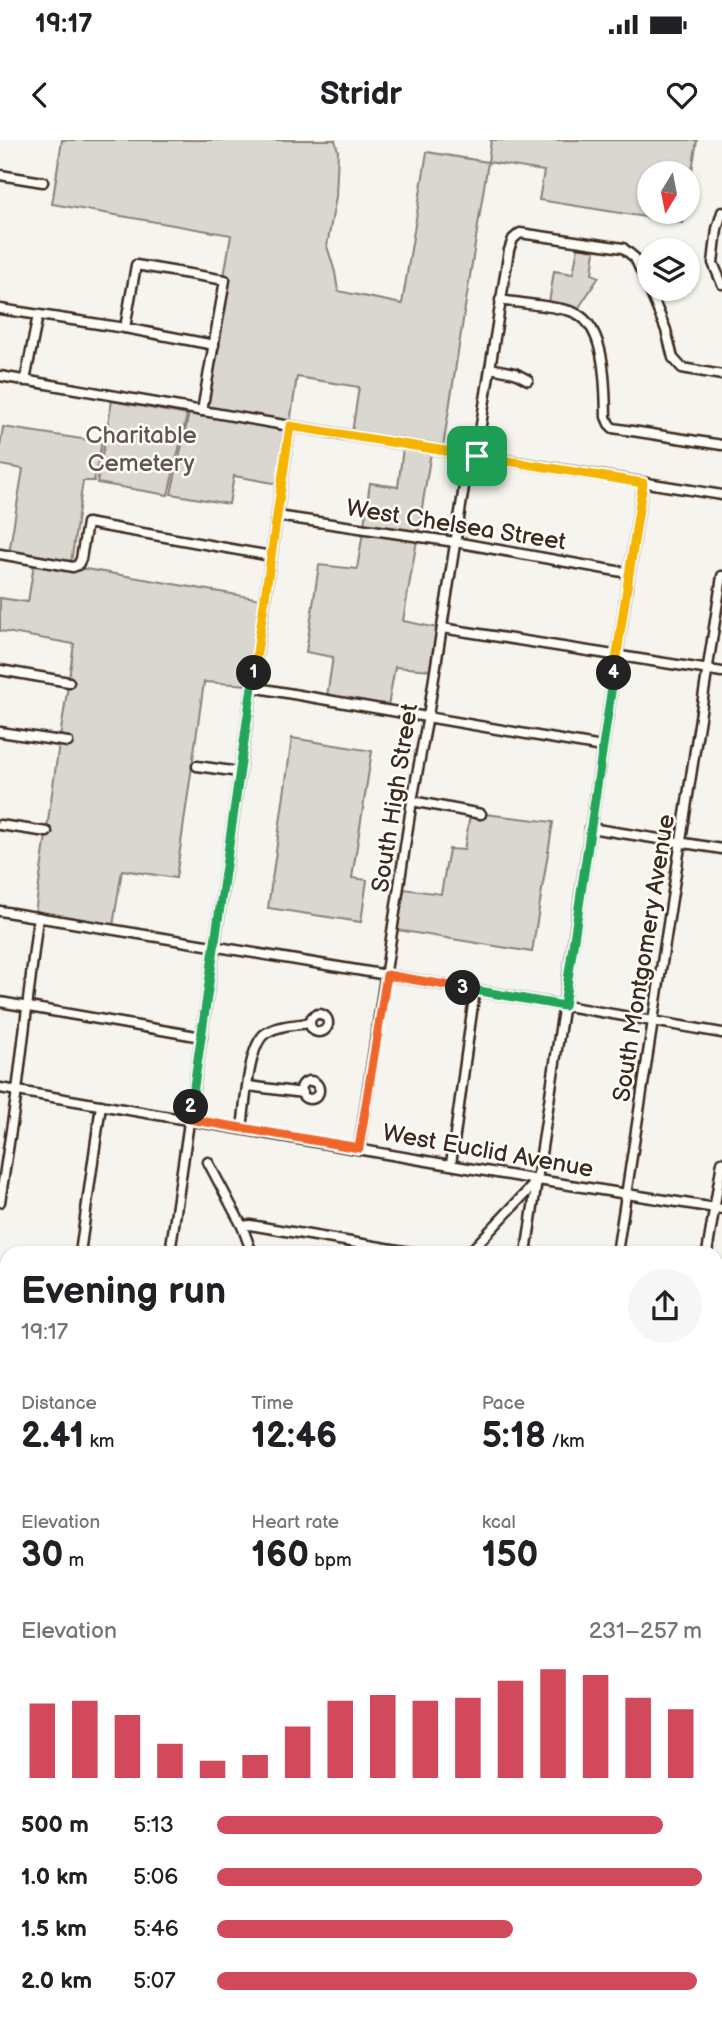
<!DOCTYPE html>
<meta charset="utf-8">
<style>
body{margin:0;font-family:"Balsamiq Sans",sans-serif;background:#f6f6f6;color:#202124;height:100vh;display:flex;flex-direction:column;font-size:26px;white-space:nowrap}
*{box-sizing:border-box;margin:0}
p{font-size:23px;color:#757577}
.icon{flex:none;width:38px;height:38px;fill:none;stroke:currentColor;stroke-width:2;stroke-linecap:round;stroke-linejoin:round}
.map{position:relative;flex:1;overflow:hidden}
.details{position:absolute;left:0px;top:1106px;width:723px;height:779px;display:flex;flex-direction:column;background:#fff;border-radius:21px 21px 0 0;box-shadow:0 2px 5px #0004}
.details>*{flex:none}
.needle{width:46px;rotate:190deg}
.tools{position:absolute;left:637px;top:21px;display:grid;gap:14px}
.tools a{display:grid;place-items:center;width:63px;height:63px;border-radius:50%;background:#fff;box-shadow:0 2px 5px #0004;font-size:35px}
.pin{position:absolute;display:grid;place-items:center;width:60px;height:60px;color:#fff;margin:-30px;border-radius:14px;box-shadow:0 4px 10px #0006}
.km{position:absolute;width:35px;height:35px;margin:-18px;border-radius:50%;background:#222;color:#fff;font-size:19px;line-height:35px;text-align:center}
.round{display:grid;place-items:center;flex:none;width:74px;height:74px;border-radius:37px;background:#f6f6f6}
.head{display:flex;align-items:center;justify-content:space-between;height:119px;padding:0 21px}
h1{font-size:38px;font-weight:800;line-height:52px}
.stats{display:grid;grid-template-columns:repeat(3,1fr);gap:10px;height:119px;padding:7px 21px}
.stats div{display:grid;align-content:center}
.stats b{font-size:35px;font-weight:800}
.stats small{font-size:19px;font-weight:400}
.stats p{font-size:19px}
.chart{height:196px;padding:14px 21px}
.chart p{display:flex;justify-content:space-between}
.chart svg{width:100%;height:126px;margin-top:7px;stroke:#d1495b;stroke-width:6}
ul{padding:0 21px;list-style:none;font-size:23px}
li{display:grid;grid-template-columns:112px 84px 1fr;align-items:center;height:52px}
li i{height:18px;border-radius:9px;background:#d1495b}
.status{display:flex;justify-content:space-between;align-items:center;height:49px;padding:0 35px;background:#fff;direction:ltr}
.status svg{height:19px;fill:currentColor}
header{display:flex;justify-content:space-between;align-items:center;height:91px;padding:0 21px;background:#fff;font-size:32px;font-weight:800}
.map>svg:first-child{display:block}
.built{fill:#e7e5df}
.green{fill:#dad6d0;stroke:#8a8077;stroke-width:2}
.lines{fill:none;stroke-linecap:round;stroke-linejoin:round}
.minor-casing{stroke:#3b2a1e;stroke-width:13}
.major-casing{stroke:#3b2a1e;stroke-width:15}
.minor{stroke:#fdfcf7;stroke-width:8}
.major{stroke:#fdfcf7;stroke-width:10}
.split-1-casing{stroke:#fff;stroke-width:14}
.split-2-casing{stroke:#fff;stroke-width:14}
.split-3-casing{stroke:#fff;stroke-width:14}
.split-4-casing{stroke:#fff;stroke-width:14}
.split-5-casing{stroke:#fff;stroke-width:14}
.split-1{stroke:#f5b400;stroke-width:9}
.split-2{stroke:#22a559;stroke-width:9}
.split-3{stroke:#f0652b;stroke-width:9}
.split-4{stroke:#22a559;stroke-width:9}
.split-5{stroke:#f5b400;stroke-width:9}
.labels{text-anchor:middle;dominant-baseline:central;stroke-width:5;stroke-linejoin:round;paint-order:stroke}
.park-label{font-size:24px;fill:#63554a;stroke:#fdfcf7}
.street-label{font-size:24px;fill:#3b2a1e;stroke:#fdfcf7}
</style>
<div class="status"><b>19:17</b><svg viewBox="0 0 49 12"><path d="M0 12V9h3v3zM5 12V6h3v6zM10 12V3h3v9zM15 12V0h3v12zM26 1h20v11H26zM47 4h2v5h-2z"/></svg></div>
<header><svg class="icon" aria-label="back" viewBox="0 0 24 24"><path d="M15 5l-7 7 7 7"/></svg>Stridr<svg class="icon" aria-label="heart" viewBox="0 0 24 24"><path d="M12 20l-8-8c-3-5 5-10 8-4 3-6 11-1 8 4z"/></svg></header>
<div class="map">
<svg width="722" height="1884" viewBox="0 0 722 1884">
<rect width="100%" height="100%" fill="#f5f4ee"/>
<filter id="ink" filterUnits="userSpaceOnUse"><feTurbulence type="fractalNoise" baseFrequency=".0143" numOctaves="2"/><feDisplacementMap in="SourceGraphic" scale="14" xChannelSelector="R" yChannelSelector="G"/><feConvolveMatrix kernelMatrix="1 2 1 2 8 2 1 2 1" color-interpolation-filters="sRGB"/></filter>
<g filter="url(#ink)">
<g class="built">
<path d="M0 1592 7 1593 0 1647Z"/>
<path d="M722 1642V1771L716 1770V1683Z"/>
<path d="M0 1658 7 1659V1697L0 1696Z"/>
<path d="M716 1777 722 1778V1884H710L711 1878H716V1845L718 1828 716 1827Z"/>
</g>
<g class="green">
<path d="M62 0H335L338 11 336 57 327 106 335 132 338 151 402 164 427 12 488 22 491 0H697L688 55V33H649V72H685L683 83 539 60 544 31 488 22 443 307 352 293 359 247 297 237 290 283 206 269 229 138 224 137 231 95 52 64Z"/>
<path d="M578 107 595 110 592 134 599 137 578 169 549 163 554 131 573 134Z"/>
<path d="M112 261 187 275 168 355 97 343Z"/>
<path d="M189 273 287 289 279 344 234 336 229 364 171 354Z"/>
<path d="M3 287 102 302 94 341H83L71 423 9 413 23 329 0 325V307Z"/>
<path d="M403 308 431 312 418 393 364 385 370 343 398 347Z"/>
<path d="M363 392 417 400 403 481 438 488 431 530 395 527 388 566 327 556 333 517 306 512 319 425 357 429Z"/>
<path d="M34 424 80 428 261 459 249 545 204 542 176 738 122 730 113 786 35 773 46 695H50L51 689 47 688 59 604 70 606 71 600 60 597 68 545H71L72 540 69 538 74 504 0 491V458L28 462Z"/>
<path d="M292 598 372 611 352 738 367 740 361 782 268 768Z"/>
<path d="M485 674 553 682 532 812 397 790 404 749 441 754 449 709 464 710 470 675 483 678Z"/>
<path d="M58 1878H159L158 1884H57Z"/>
</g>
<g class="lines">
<defs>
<g id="minor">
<path d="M0 35 43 42"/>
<path d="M722 72 717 89 713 123 722 144"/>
<path d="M500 160C523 164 548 165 570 171 607 181 605 247 606 277L609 284 613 288 722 305"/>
<path d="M0 169 125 188 214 205"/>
<path d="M125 188 136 125 225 140 202 271"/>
<path d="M490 228 515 233 528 240"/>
<path d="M0 236 290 286 722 355"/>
<path d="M25 241 38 175"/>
<path d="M476 316 509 110 513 99 520 93 623 108 635 118 647 144 666 190 673 218 682 228 722 235"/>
<path d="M277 376 455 402 628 433"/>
<path d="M0 414 73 427 78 425 81 419 87 383 271 416"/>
<path d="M442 488 722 532"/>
<path d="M0 530 69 542"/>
<path d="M252 547 602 607"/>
<path d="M0 592 68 602"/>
<path d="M197 626 239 632"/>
<path d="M412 661 481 674"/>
<path d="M0 685 47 692"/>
<path d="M590 688 722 709"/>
<path d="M0 771 387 835 722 893"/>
<path d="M0 862 202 897"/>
<circle cx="319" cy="883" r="9"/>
<circle cx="310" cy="950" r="9"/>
<path d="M248 946 303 953"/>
<path d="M0 948 538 1040 722 1069"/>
<path d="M242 989C245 967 248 904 266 893 279 885 295 885 309 883"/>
<path d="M359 1008 412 661 428 576 469 315"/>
<path d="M208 1022 242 1086 252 1113"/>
<path d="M451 1024 475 850"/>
<path d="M0 1062 17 951 38 777"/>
<path d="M242 1086 250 1085 416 1113"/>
<path d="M80 1113 101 965"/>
<path d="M170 1113 290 286"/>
<path d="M469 1113 537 1041"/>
<path d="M526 1113 643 343"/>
<path d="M617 1113 722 436"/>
<path d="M707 1113 722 1022"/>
<path d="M716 1267 722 1268"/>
<path d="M0 1306 7 1307"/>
<path d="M716 1331 722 1290"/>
<path d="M716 1375 722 1376"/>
<path d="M0 1479 7 1481"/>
<path d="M716 1492 722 1493"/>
<path d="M716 1597 722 1598"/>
<path d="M2 1655 7 1622"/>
<path d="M716 1664 722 1622"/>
<path d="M0 1834 7 1835"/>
<path d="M257 1878 294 1884"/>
<path d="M57 1884 58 1878"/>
<path d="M236 1884 237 1878"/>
<path d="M412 1884 413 1878"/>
<path d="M532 1884 533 1878"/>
<path d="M651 1884 652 1878"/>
</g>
<g id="major">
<path d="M0 1655 7 1656"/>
<path d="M716 1773 722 1775"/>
</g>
</defs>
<use href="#minor" class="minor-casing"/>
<use href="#major" class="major-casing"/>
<use href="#minor" class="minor"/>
<use href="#major" class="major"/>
</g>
</g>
<g class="lines" filter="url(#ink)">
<defs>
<path id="split-1" d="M254 533 290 286 477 316"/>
<path id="split-2" d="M191 967 254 533"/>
<path id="split-3" d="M191 967 189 979 359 1008 387 835 463 848"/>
<path id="split-4" d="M463 848 564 866 614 533"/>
<path id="split-5" d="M477 316 643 343 614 533"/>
</defs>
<use href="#split-1" class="split-1-casing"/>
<use href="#split-2" class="split-2-casing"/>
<use href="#split-3" class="split-3-casing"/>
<use href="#split-4" class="split-4-casing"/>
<use href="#split-5" class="split-5-casing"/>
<use href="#split-1" class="split-1"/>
<use href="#split-2" class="split-2"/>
<use href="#split-3" class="split-3"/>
<use href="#split-4" class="split-4"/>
<use href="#split-5" class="split-5"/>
</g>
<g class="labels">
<g class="park-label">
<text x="141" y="295">Charitable<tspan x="141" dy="28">Cemetery</tspan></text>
</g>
<g class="street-label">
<text transform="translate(456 385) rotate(9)">West Chelsea Street</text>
<text transform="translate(395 658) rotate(-81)">South High Street</text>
<text transform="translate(644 818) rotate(-81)">South Montgomery Avenue</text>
<text transform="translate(488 1011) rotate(10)">West Euclid Avenue</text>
</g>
</g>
</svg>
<div class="tools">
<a><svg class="needle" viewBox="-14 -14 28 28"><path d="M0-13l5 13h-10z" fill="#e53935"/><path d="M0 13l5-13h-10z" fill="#757577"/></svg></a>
<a><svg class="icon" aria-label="layers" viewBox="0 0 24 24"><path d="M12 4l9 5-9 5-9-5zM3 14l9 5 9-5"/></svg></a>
</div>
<div class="pin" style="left:477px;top:316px;background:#1e9e55"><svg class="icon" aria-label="arrive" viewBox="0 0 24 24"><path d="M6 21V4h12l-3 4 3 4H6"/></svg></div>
<b class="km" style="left:254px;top:533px">1</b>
<b class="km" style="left:191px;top:967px">2</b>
<b class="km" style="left:463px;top:848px">3</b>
<b class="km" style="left:614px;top:533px">4</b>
<section class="details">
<div class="head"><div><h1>Evening run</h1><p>19:17</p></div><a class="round"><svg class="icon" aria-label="share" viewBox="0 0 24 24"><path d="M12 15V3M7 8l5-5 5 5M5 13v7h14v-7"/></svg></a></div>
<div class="stats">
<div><p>Distance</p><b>2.41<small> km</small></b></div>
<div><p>Time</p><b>12:46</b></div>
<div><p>Pace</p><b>5:18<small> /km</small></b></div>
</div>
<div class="stats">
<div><p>Elevation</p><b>30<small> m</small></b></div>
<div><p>Heart rate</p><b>160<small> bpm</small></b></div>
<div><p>kcal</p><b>150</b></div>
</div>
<div class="chart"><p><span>Elevation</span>231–257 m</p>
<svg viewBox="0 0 160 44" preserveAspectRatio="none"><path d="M5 44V18M15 44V17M25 44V22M35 44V32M45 44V38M55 44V36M65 44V26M75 44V17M85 44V15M95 44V17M105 44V16M115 44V10M125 44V6M135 44V8M145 44V16M155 44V20"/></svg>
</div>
<ul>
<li><b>500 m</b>5:13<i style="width:92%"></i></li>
<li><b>1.0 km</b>5:06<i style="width:100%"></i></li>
<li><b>1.5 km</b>5:46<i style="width:61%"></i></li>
<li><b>2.0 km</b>5:07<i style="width:99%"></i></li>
</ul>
</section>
</div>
